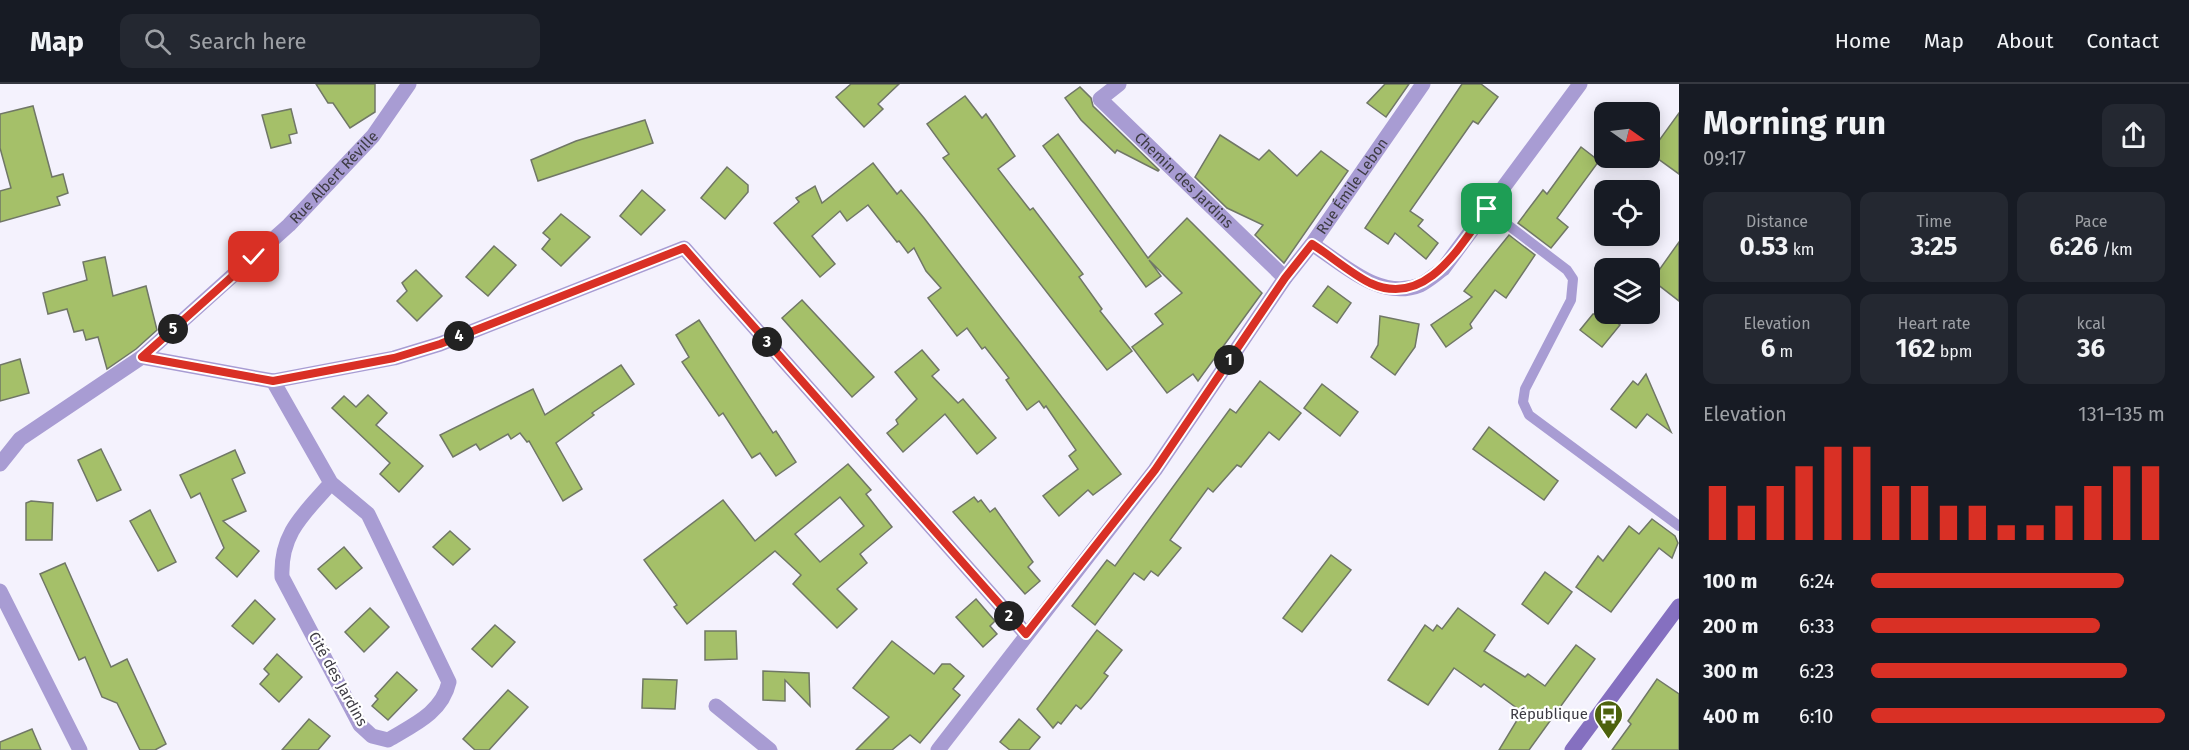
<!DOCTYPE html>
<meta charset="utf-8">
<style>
body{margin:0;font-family:"Fira Sans",sans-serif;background:#242831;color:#f1f3f6;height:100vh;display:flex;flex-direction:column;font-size:22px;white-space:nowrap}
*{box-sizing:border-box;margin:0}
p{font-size:20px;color:#9ea1a6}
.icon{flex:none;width:33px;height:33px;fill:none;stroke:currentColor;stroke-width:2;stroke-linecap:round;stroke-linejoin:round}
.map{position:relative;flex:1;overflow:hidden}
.drawer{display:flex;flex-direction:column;background:#171b24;width:510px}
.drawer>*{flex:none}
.needle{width:39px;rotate:104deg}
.buttons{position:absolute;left:1594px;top:18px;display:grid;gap:12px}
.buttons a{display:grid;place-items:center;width:66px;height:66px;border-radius:12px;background:#171b24;box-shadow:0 3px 15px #0003;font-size:30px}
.pin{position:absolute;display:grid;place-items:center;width:51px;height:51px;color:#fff;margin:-26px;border-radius:12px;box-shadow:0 3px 9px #0006}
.km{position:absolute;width:30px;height:30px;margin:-15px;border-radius:50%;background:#222;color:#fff;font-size:16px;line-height:30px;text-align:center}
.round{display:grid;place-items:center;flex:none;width:63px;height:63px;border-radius:12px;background:#242831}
.overview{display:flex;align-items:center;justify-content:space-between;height:102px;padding:0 24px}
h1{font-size:33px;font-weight:700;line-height:45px}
.metrics{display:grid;grid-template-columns:repeat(3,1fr);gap:9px;height:102px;padding:6px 24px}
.metrics div{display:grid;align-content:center;border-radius:12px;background:#242831;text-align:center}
.metrics b{font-size:26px;font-weight:700}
.metrics small{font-size:16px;font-weight:400}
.metrics p{font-size:16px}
.chart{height:168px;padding:12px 24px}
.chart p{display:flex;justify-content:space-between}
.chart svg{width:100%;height:108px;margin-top:6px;stroke:#d93025;stroke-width:6}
ul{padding:0 24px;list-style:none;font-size:20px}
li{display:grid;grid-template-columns:96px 72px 1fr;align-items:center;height:45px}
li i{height:15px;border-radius:8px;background:#d93025}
header{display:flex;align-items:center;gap:36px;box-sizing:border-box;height:84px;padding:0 30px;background:#171b24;border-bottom:2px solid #363941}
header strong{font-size:28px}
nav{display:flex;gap:33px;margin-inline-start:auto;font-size:21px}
.search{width:420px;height:54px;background:#242831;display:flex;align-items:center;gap:15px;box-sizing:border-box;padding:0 21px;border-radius:12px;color:#9ea1a6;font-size:22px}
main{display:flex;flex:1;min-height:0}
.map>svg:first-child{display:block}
.building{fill:#a5c069;stroke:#707766;stroke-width:1.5;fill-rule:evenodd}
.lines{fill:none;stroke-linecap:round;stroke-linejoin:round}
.service{stroke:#a89cd3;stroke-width:10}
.minor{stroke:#a89cd3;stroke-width:15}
.tertiary{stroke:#a89cd3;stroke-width:15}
.secondary{stroke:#8570c0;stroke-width:15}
.route-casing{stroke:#fff;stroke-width:12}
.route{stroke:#d93025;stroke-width:8}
.labels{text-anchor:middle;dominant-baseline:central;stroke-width:4.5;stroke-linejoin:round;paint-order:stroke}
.street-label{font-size:15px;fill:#3d3b43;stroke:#fff}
.poi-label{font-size:15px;fill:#3d3b43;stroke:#fff;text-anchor:end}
</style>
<header>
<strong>Map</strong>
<div class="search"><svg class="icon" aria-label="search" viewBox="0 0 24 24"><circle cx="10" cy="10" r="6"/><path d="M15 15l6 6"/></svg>Search here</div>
<nav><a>Home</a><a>Map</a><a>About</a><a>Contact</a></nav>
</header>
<main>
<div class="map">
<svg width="1679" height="666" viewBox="0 0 1679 666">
<rect width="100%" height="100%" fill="#f4f2fd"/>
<g class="building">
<path d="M316 0H375V28L350 44 333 19H328Z"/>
<path d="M851 0H899L878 20 883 25 864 43 836 13Z"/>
<path d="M1385 0H1409L1386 33 1367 19Z"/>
<path d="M1462 0H1481L1498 13 1478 40 1473 37 1410 127 1423 136 1418 142 1438 159 1426 175 1395 149 1388 160 1365 144Z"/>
<path d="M1080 3 1091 14 1093 22 1159 86 1158 87 1117 66 1115 69 1081 36 1065 14Z"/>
<path d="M965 12 982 34 986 30 1015 72 998 85 1030 126 1033 124 1083 190 1079 193 1102 225 1100 227 1132 267 1107 286 943 74 949 70 927 40Z"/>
<path d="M33 22 52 93 63 90 68 109 57 113 60 121 0 138V107L11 104 0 64V30Z"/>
<path d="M291 25 297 49 289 51 291 59 271 64 262 31Z"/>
<path d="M1679 29V90L1650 69Z"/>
<path d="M645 36 653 59 538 97 531 76 576 57Z"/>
<path d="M1058 50 1148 174 1187 134 1262 209 1198 297 1193 290 1167 309 1132 263 1163 240 1155 230 1182 209 1149 176 1161 192 1146 203 1043 62Z"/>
<path d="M1220 51 1259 76 1269 66 1297 92 1321 67 1348 87 1284 179 1255 151 1263 141 1227 124 1195 93Z"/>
<path d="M1581 63 1599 77 1557 134 1568 143 1551 164 1518 139 1543 106 1547 110Z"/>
<path d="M873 79 897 110 901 106 924 134 1121 390 1093 411 1088 406 1059 432 1043 412 1078 385 1069 372 1076 366 1046 322 1044 324 1039 317 1027 326 1006 296 1009 294 985 263 982 265 967 244 957 252 928 214 941 204 926 187 914 164 908 169 899 157 897 158 868 121 847 137 840 127 812 152 835 180 820 193 774 139 799 118 796 114 815 102 822 119Z"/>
<path d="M727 83 748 101V108L725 135 701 114Z"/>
<path d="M642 106 665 126 641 151 620 132Z"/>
<path d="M561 130 590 153 561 182 542 165 550 155 543 149Z"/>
<path d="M1509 151 1535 171 1506 214 1495 206 1470 240 1472 244 1446 263 1431 241 1472 213 1464 207Z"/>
<path d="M1679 158V217L1652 196Z"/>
<path d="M494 162 516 181 488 212 466 193Z"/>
<path d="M105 173 113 212 146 202 157 246 136 265 107 285 98 253 86 256 83 246 74 248 67 225 48 230 43 209 87 196 83 178Z"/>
<path d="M416 186 442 212 417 237 397 217 407 207 402 199Z"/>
<path d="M1328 202 1351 219 1337 239 1313 222Z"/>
<path d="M802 216 874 293 852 313 782 234Z"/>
<path d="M1593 230H1605L1620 241 1602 263 1580 246Z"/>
<path d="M1380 232 1419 240 1415 263 1395 291 1371 273 1378 261Z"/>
<path d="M699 236 773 349 776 347 796 378 776 392 760 369 752 374 723 329 719 332 682 278 689 273 676 251Z"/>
<path d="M922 266 939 286 932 292 958 319 963 315 996 354 977 370 945 330 903 368 887 349 898 340 896 336 917 315 895 288Z"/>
<path d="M20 275 29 309 0 317V281Z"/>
<path d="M621 281 634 300 592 329 594 331 556 359 582 405 563 417 529 357 527 358 520 349 511 355 508 350 480 366 476 360 453 373 440 351 533 305 545 331Z"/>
<path d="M1646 290 1671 348 1647 330 1636 344 1611 325 1633 297 1638 301Z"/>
<path d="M1260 297 1301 329 1279 356 1269 348 1241 383 1237 381 1213 408 1208 404 1170 456 1181 464 1158 492 1151 487 1144 496 1134 489 1095 541 1072 522 1107 476 1115 482 1230 325 1236 329Z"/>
<path d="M1322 300 1358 328 1340 352 1304 324Z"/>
<path d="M368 311 387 329 376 341 423 382 399 408 380 390 390 379 332 324 344 312 356 323Z"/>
<path d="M1489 343 1558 397 1544 416 1473 365Z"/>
<path d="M101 365 121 406 97 417 78 376Z"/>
<path d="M235 366 245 389 232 395 246 427 223 437 259 467 237 493 216 474 224 464 200 409 191 414 180 391Z"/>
<path d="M848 380 871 406 866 410 892 443 860 470 867 479 837 505 857 525 837 544 793 500 801 491 775 467 687 540 674 523 677 521 644 476 723 416 755 457ZM840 413 864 442 820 478 795 450Z"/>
<path d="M974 413 978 418 981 416 990 428 995 424 1033 478 1028 483 1040 497 1025 510 953 428Z"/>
<path d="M31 417 53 419 52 456H26V419Z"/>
<path d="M150 426 176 478 158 487 130 437Z"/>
<path d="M1652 435 1675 452 1678 459 1672 474 1659 464 1611 528 1576 503 1598 472 1603 477 1629 442 1639 450Z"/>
<path d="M450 447 470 465 453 481 433 463Z"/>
<path d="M344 463 362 484 336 505 318 485Z"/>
<path d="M1331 471 1351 486 1302 548 1283 534Z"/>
<path d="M65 479 111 583 127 575 166 660 155 666H140L117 619 102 613 85 573 79 576 40 490Z"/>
<path d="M1545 488 1572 508 1548 540 1522 520Z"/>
<path d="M976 515 995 537 990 542 997 550 983 563 956 533Z"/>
<path d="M255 516 275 535 253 560 232 542Z"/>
<path d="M370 524 389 543 364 568 345 548Z"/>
<path d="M1458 524 1495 551 1484 567 1525 593 1528 590 1545 602 1576 561 1595 575 1529 666H1499L1522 628 1484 600 1481 603 1454 584 1428 621 1388 596 1425 541 1433 547 1437 541 1442 545Z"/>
<path d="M495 541 515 558 492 583 472 565Z"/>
<path d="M1097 546 1122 566 1104 589 1108 592 1090 615 1081 625 1076 621 1061 640 1058 638 1053 644 1037 625Z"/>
<path d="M705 547H736L737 575 705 576Z"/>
<path d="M892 557 934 590 942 580H950L964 592 953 605 960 611 920 659 910 651 892 666H856L889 633 853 604Z"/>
<path d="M277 570 302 593 279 618 260 600 269 590 264 585Z"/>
<path d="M763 587 809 589 810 622 785 596V617L763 616Z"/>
<path d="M397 588 417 606 388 636 372 622 378 615 375 612Z"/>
<path d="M643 595 677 596 675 625 642 624Z"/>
<path d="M1657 595 1679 610V666H1612L1631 640 1628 637Z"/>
<path d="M508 606 528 623 489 666H475L463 655Z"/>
<path d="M309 635 330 652 318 666H282Z"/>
<path d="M1019 635 1040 653 1029 666H1010L1000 658Z"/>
<path d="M32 645 41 666H0V658Z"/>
</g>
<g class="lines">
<path class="service" d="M1487 125 1567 186 1573 195 1571 216 1525 305 1523 318 1529 331 1679 442"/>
<g class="minor">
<path id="s1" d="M1119 0 1100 15 1285 194"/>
<path d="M1312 160C1343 180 1380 217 1420 201 1428 197 1436 190 1443 185L1580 0"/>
<path d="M142 273 273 297 394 274 440 260 684 164 1026 550"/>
<path d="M273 297 331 399 368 430 449 598C442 629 413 641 388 656L372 652 360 641 282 493C280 449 304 430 331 399"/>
<path id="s2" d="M0 380 20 355 142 273 289 141 373 52 409 0"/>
<path d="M0 507 80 666"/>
<path d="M716 622 770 666"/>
</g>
<path class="tertiary" id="s3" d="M938 666 1155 386 1285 194 1312 160 1423 0"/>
<path class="secondary" d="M1572 666 1679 522"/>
</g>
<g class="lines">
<defs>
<path id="route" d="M254 173 142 273 273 297 394 274 440 260 684 164 1026 550 1155 386 1285 194 1312 160C1331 172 1350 189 1370 199 1426 225 1460 162 1487 125"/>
</defs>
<use href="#route" class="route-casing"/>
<use href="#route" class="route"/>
</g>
<defs>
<symbol id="bus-pin" viewBox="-11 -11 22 30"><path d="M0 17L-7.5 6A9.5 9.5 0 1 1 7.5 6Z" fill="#4d620d" stroke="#fff"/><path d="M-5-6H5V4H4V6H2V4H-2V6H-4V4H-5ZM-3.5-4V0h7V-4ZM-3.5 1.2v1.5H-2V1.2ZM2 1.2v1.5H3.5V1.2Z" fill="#fff"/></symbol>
</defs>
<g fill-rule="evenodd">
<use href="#bus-pin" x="1592" y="614" width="33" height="45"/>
</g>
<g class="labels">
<g class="street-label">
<text stroke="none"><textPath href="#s2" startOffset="442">Rue Albert Réville</textPath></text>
<text stroke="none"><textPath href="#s1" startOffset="141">Chemin des Jardins</textPath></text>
<text stroke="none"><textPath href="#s3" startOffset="700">Rue Émile Lebon</textPath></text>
<text transform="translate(338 595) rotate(61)">Cité des Jardins</text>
</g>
<g class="poi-label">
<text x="1588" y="630">République</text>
</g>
</g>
</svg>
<div class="buttons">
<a><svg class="needle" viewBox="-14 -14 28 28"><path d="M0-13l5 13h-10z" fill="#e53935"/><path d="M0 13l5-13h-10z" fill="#9ea1a6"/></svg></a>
<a><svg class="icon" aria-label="locate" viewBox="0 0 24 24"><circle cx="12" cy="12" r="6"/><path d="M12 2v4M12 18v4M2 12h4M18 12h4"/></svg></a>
<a><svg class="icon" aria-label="layers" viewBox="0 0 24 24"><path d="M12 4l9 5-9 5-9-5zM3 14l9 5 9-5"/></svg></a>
</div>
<div class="pin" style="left:1487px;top:125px;background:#1e9e55"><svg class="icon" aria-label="arrive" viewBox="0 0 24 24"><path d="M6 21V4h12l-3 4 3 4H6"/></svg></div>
<div class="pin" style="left:254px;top:173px;background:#d93025"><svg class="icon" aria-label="check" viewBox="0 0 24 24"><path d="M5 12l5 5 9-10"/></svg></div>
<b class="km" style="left:1229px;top:276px">1</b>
<b class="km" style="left:1009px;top:532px">2</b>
<b class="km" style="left:767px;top:258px">3</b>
<b class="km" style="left:459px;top:252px">4</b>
<b class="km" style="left:173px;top:245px">5</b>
</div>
<section class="drawer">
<div class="overview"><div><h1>Morning run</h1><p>09:17</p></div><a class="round"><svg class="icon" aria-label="share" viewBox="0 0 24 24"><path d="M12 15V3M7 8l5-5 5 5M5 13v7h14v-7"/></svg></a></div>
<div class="metrics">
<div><p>Distance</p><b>0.53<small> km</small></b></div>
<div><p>Time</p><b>3:25</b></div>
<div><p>Pace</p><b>6:26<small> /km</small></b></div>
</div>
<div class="metrics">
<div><p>Elevation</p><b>6<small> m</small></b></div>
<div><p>Heart rate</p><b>162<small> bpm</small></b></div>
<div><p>kcal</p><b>36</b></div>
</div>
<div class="chart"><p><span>Elevation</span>131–135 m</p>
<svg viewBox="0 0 160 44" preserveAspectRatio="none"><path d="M5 44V22M15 44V30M25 44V22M35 44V14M45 44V6M55 44V6M65 44V22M75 44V22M85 44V30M95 44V30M105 44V38M115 44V38M125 44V30M135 44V22M145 44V14M155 44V14"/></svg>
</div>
<ul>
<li><b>100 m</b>6:24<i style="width:86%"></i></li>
<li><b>200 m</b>6:33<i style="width:78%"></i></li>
<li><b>300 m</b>6:23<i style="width:87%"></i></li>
<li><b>400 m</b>6:10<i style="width:100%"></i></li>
</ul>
</section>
</main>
